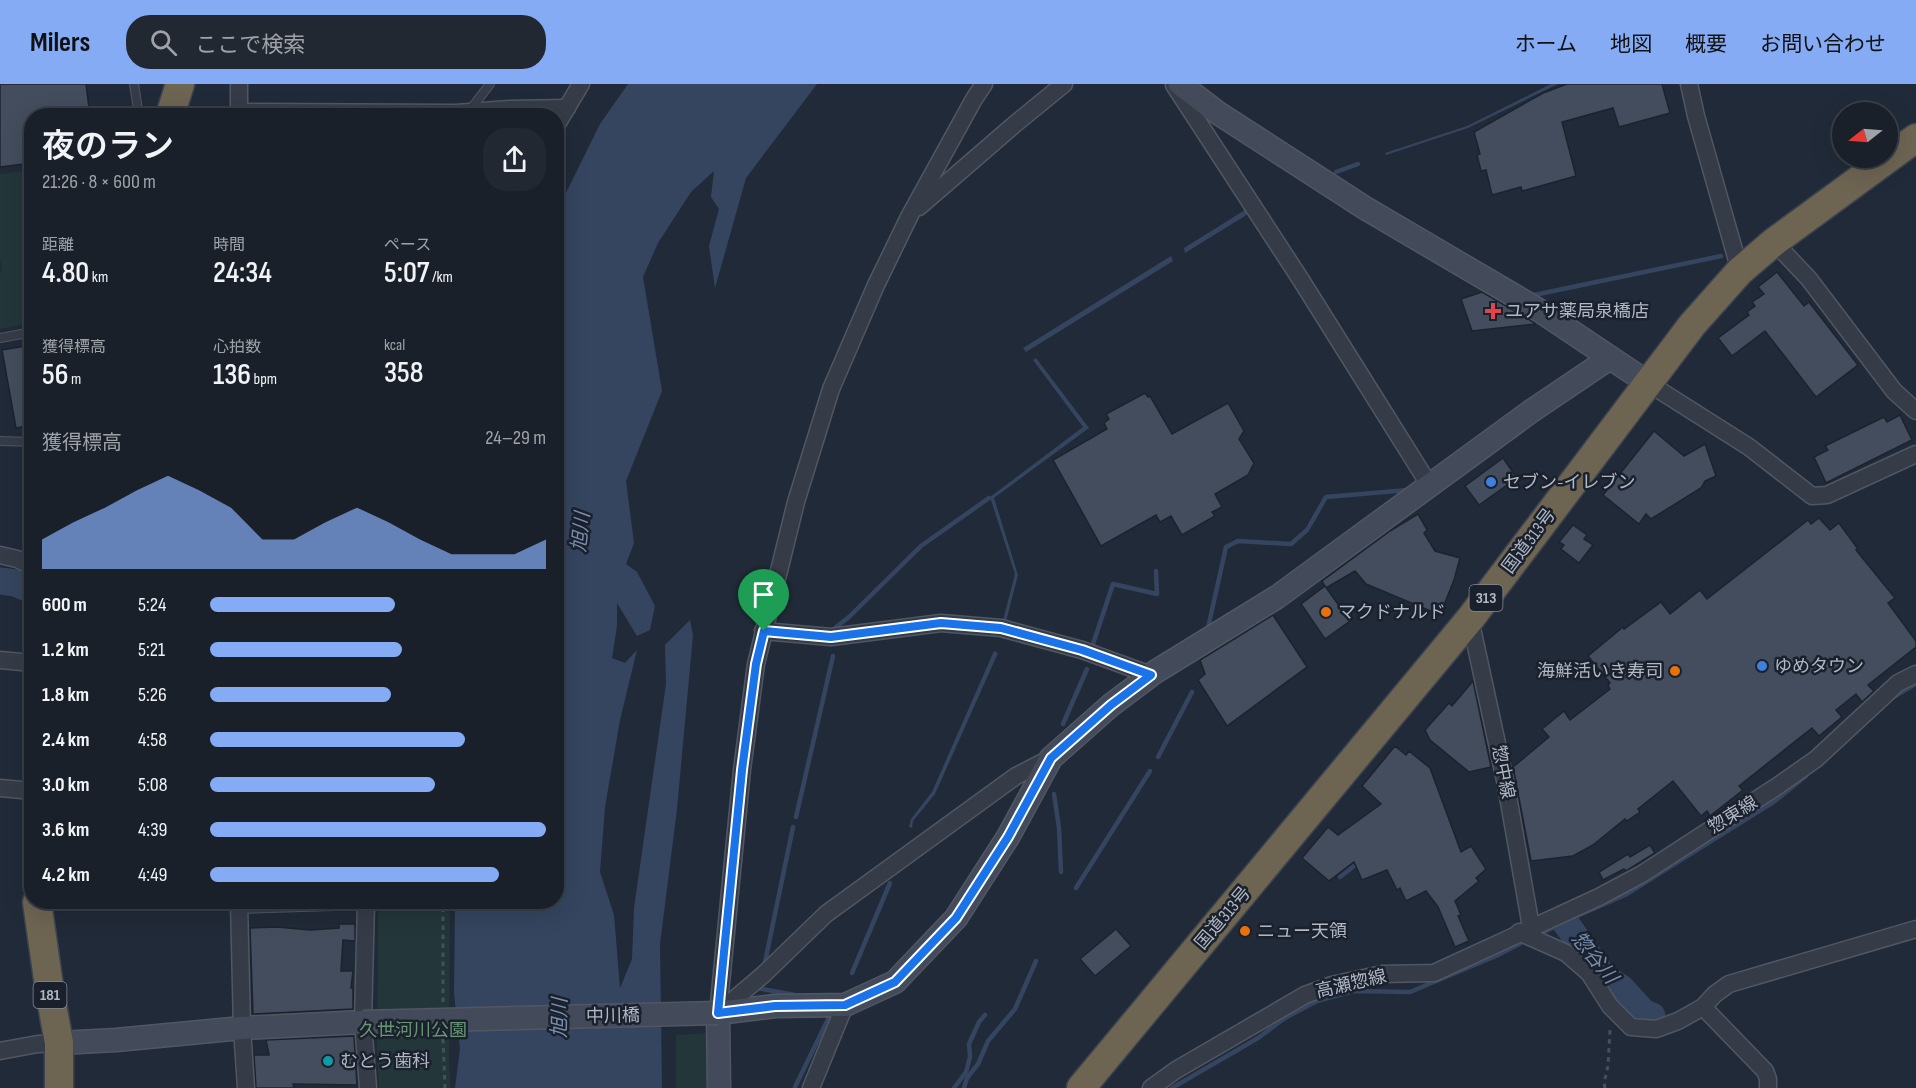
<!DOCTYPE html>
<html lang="ja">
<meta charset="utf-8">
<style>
body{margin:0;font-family:"Sofia Sans Condensed","Noto Sans JP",sans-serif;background:#222832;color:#f1f3f6;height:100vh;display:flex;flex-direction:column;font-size:22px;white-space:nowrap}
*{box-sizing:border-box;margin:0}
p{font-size:20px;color:#9fa3a8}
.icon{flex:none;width:33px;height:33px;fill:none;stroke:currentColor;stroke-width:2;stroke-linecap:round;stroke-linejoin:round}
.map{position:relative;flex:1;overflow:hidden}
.sheet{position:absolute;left:24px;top:24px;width:540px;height:801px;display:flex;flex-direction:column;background:#19202a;border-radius:24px;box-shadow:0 6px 24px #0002,0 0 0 2px #373e47}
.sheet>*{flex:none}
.needle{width:39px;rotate:253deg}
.tools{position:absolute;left:1832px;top:18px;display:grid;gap:12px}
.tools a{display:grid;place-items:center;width:66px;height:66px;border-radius:50%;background:#19202a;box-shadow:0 6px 24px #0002,0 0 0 2px #373e47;font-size:30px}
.pin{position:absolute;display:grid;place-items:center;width:51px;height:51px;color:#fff;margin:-62px -26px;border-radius:50% 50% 50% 0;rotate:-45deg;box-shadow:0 0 6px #0007}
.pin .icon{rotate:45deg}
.round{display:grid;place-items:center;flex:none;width:63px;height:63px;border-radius:24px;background:#222832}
.head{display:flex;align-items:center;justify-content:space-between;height:102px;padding:0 18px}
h1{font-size:33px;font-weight:600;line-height:45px}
.figures{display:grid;grid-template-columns:repeat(3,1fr);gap:9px;height:102px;padding:6px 18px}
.figures div{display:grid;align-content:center}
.figures b{font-size:30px;font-weight:600}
.figures small{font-size:16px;font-weight:400}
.figures p{font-size:16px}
.chart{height:168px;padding:12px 18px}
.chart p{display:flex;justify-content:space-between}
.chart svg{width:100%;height:108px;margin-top:6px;fill:#85abf4;opacity:.7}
ul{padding:0 18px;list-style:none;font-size:20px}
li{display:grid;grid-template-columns:96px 72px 1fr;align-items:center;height:45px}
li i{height:15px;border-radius:8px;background:#85abf4}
header{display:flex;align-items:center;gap:36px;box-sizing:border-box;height:84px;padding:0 30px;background:#85abf4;color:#111}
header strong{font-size:28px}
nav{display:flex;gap:33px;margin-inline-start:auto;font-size:21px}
.search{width:420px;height:54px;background:#222832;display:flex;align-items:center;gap:15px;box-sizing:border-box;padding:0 21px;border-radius:24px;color:#9fa3a8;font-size:22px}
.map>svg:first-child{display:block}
.green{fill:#233639}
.water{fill:#35455f}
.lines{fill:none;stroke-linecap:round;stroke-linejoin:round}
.stream{stroke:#35455f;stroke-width:4.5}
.river{stroke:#35455f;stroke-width:27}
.building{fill:#434d5d;stroke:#1c232f;stroke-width:1.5}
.lane-casing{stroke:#505763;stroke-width:10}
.street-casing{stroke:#505763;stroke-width:19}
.secondary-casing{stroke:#505763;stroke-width:25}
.highway-casing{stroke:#3d4450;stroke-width:31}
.path{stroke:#415356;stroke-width:3;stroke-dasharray:4.5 4.5;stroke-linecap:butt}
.lane{stroke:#353c48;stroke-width:8}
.street{stroke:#353c48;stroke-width:16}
.secondary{stroke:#434b5b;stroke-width:22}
.highway{stroke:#6e6452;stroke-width:28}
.secondary-bridge-casing{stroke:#505763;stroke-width:25;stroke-linecap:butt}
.secondary-bridge{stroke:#434b5b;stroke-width:22}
.route-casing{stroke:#fff;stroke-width:12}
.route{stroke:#1a73e8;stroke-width:8}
.health-dot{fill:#e0444e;stroke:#1a212d;stroke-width:2}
.shop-dot{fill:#3f7fe0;stroke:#1a212d;stroke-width:2}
.food-dot{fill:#e8710a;stroke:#1a212d;stroke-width:2}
.culture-dot{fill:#0f9aa8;stroke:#1a212d;stroke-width:2}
.labels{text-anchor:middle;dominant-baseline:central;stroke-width:5;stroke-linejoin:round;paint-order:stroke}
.shield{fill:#1a212d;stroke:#838a97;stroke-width:1.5}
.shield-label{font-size:16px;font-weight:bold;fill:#b0b7c5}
.poi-label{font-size:18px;fill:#b0b7c5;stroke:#1a212d;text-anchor:start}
.street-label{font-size:18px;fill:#b0b7c5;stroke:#1a212d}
.park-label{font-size:18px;fill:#689574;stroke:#1a212d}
.water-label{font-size:20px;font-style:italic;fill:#788dac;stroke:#1a212d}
</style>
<header>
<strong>Milers</strong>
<div class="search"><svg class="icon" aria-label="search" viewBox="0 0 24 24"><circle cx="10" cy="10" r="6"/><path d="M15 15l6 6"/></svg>ここで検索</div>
<nav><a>ホーム</a><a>地図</a><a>概要</a><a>お問い合わせ</a></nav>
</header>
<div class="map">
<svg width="1916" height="1004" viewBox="0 0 1916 1004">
<rect width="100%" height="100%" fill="#212a38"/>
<g class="green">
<path d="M31 86V239L0 245V189L2 188 0 173V90Z"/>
<path d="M378 818H450L449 984 451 1004H379L377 971Z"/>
<path d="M707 949 709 1004H676V951Z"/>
</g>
<g class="water">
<path d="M628 0H817L746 94 715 204 709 162 719 125 711 113 714 87 691 108 658 159 643 193 662 307 626 397 634 459 626 480 637 488 655 522 650 546 637 552 617 519V542L612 574 625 579 637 566 620 636 605 723 600 788 614 831 620 904 632 875 634 824 666 600 665 561 690 536 693 551 677 725 660 860 662 1004H455L460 965 454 909 455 818H556L557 127 600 40Z"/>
<path d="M1551 0H1558L1468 44 1386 71 1385 69 1467 42Z"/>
<path d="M1245 126 1248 130 1185 169 1184 164Z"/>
<path d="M1171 172 1173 177 1026 268 1023 264Z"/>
<path d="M1036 274 1089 344 994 414 1018 491 1004 545 1001 544 1015 490 990 413 1083 343 1033 276Z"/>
<path d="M994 567 998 569 935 710 913 737 912 744 909 743 911 735 932 708Z"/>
</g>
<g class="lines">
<g class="stream">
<path d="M1336 88 1358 80"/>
<path d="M1534 211 1721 172"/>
<path d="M836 543 849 533 921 462 989 414"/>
<path d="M1208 544 1226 463 1238 457 1291 460 1307 446 1326 413 1408 406"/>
<path d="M1091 566 1113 500 1157 510 1156 487"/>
<path d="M1895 612 1916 600"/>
<path d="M1063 640 1087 585"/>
<path d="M1158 673 1192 608"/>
<path d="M1054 710 1059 744 1061 788"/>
<path d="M796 733 833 572"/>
<path d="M1340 793 1359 778"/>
<path d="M1076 804 1150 687"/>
<path d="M1568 836 1625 811 1775 717 1806 692"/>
<path d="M1538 851 1560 840"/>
<path d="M764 883 793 743"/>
<path d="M852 889 890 799"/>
<path d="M757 904 795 911"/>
<path d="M795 1003 832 927"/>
<path d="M954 1004 966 988 970 973 969 960 979 938 985 931"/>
<path d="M964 1004 967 994 978 980 988 957 1015 925 1036 877"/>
<path d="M1172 1004 1258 954 1285 934 1317 917 1354 907 1410 908 1496 872 1525 857"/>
</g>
<g class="river">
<path d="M0 497 15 499 32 506"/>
<path d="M1565 838 1603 892 1621 904 1644 929 1652 932"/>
</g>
</g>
<g class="building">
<path d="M0 0H86L90 32H32V79L0 83Z"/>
<path d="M1567 0H1662L1670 29 1619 43 1613 24 1562 38 1576 92 1522 107 1521 103 1492 111 1486 86 1481 87 1477 71 1480 70 1474 48 1543 9Z"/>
<path d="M1777 188 1804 222 1809 218 1858 281 1816 313 1765 247 1732 272 1718 254 1749 231 1747 228 1755 222 1752 218 1764 210 1758 203Z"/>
<path d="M1482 208 1535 239V240L1472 247 1461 215Z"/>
<path d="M32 261V341L16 344 2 266Z"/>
<path d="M1145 309 1148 313 1150 312 1172 350 1228 319 1244 347 1239 355 1254 379 1248 391 1215 410 1222 423 1212 428 1215 432 1182 451 1171 432 1160 438 1156 431 1101 462 1053 376 1107 345 1104 339 1109 335 1106 330Z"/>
<path d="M1900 331 1912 356 1826 399 1814 373 1828 366 1825 362 1884 333 1887 338Z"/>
<path d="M1654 347 1684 372 1705 360 1716 392 1705 397 1701 404 1651 435 1646 430 1639 440 1603 411Z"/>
<path d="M1503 374 1517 394 1479 421 1465 402Z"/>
<path d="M1418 430 1427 446 1424 449 1435 467 1460 474 1454 496 1440 531 1366 500 1355 487 1326 504 1322 497 1390 447Z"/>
<path d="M1819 434 1830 446 1839 439 1858 465 1856 466 1895 514 1888 519 1916 557V563L1868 601 1874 607 1862 618 1856 610 1836 626 1842 633 1819 652 1812 644 1739 702 1743 706 1710 732 1707 727 1701 732 1673 697 1638 725 1640 728 1627 737 1625 735 1593 761 1573 772 1531 777 1513 683 1549 653 1542 645 1564 627 1570 636 1610 605 1608 601 1610 599 1588 572 1623 543 1624 545 1661 518 1670 530 1700 506 1707 515 1808 436 1811 440Z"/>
<path d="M1573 441 1587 451 1584 455 1593 461 1579 479 1561 465 1564 461 1559 458Z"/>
<path d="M1325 502 1350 537 1325 555 1301 520Z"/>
<path d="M1273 531 1307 583 1227 642 1198 596 1205 590 1200 576Z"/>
<path d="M1473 597 1491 683 1469 688 1430 656 1425 646 1449 619 1452 622Z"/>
<path d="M1395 662 1406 671 1409 667 1430 684 1461 768 1471 762 1486 785 1476 794 1479 797 1455 817 1461 831 1458 832 1469 857 1455 863 1438 823 1426 807 1406 817 1400 804 1397 806 1387 786 1362 796 1354 778 1329 797 1302 774 1328 743 1338 751 1381 720 1362 702Z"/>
<path d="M1650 761 1655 769 1626 787 1624 785 1603 796 1599 788 1628 770 1630 773Z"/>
<path d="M339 840H355V857L343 856 341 887H353L351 904H353V925L253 930 250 844 277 843 310 846 339 844Z"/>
<path d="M1116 845 1131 862 1095 892 1080 875Z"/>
<path d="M354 952 357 1001 293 1000 294 1004H256L254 971H269L266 956Z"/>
</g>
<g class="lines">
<defs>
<g id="lane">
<path d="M134 0 139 32"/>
<path d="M470 26 490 0"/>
<path d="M0 254 32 248"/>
<path d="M0 357 32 358"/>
<path d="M239 825 366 821"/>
</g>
<g id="street">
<path d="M239 0V32"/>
<path d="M1689 0 1696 32 1740 187"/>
<path d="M1174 1 1301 196 1430 402"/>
<path d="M239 28 456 29 509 25 567 24"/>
<path d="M556 42 581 0"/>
<path d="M919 123 1015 40 1064 0"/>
<path d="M1774 158 1809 195 1894 307 1916 327"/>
<path d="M1648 299 1749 363 1812 412 1827 411 1916 370"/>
<path d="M0 471 17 475 32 482"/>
<path d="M1470 535 1506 701 1531 843"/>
<path d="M763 547 831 553 941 539 1001 544 1082 566 1151 591"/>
<path d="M0 576 32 579"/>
<path d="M0 704 32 707"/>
<path d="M239 818 242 944 246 1004"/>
<path d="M366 818 363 938 368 1004"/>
<path d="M1519 848 1566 869 1589 889 1610 922 1631 943 1656 945 1678 937 1703 923 1715 910 1729 900 1916 845"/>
<path d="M1703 923 1765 987 1768 995V1004"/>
<path d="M718 929 742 686 756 580 796 418 831 305 876 201 910 131 974 15 984 0"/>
<path d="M718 929 764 890 826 830 1016 692 1051 674"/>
<path d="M0 967 38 960 59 959"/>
<path d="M811 1004 845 921"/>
<path d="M1151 1004 1176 986 1305 911 1332 901 1382 890 1434 889 1599 813 1642 790 1779 701 1816 675 1898 599 1916 590"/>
</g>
<g id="secondary">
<path d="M1180 0 1218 29 1365 124 1542 228 1648 299"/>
<path d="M59 959 116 956 242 944 363 938"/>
<path d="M719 1004 718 929 775 922 845 921 895 898 956 834 1008 753 1051 674 1111 621 1155 588 1277 513 1530 328 1610 274"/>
</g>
<g id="highway">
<path d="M170 32 180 0"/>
<path d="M37 818 50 909 59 959V1004"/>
<path d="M1081 1004 1470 535 1692 241 1740 187 1774 158 1916 54"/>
</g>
</defs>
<use href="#lane" class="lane-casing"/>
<use href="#street" class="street-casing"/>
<use href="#secondary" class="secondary-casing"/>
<use href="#highway" class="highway-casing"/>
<g class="path">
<path d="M443 918V818"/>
<path d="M443 955 445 1004"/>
<path d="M1605 1004 1604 999 1608 982 1610 945"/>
</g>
<use href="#lane" class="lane"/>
<use href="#street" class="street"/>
<use href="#secondary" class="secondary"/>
<use href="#highway" class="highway"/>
<defs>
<path id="secondary-bridge" d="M363 938 718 929"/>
</defs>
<use href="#secondary-bridge" class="secondary-bridge-casing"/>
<use href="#secondary-bridge" class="secondary-bridge"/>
</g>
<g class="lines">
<defs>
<path id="route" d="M941 539 1001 544 1082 566 1151 591 1111 621 1051 674 1008 753 956 834 895 898 845 921 775 922 718 929 742 686 756 580 764 547 831 553Z"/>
</defs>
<use href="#route" class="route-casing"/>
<use href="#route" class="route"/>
</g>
<path class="health-dot" d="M1490 218h6v6h6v6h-6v6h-6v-6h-6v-6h6z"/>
<g class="shop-dot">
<circle cx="1491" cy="398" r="6"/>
<circle cx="1762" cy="582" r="6"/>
</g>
<g class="food-dot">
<circle cx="1326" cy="528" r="6"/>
<circle cx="1675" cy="587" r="6"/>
<circle cx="1245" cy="847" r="6"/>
</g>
<circle class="culture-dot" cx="328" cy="977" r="6"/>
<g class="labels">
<g class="shield">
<rect x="1469.5" y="501" width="33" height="26" rx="4.5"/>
<rect x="33.5" y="898" width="33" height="26" rx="4.5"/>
</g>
<g class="shield-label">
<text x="1486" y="514">313</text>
<text x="50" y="911">181</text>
</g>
<g class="poi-label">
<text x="1505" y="227">ユアサ薬局泉橋店</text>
<text x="1503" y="398">セブン-イレブン</text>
<text x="1338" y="528">マクドナルド</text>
<text x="1774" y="582">ゆめタウン</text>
<text x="1663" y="587" text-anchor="end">海鮮活いき寿司</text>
<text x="1257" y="847">ニュー天領</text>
<text x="340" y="977">むとう歯科</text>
</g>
<g class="street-label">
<text transform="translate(1529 457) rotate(-53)">国道313号</text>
<text transform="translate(1503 688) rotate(79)">惣中線</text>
<text transform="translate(1733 731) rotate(-32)">惣東線</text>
<text transform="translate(1223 834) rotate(-50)">国道313号</text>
<text transform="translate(1351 900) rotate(-13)">高瀬惣線</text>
<text transform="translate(613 932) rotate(-1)">中川橋</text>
</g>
<g class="park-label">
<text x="413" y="946">久世河川公園</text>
</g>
<g class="water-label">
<text transform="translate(581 448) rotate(-84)">旭川</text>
<text transform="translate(1594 874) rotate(51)">惣谷川</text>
<text transform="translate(560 934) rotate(-89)">旭川</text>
</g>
</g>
</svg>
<div class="tools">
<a><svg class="needle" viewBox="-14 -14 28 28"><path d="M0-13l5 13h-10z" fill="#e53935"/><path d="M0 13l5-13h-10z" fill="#9fa3a8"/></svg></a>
</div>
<div class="pin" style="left:764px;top:547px;background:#1e9e55"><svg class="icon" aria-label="arrive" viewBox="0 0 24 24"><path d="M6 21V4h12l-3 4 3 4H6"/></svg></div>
<section class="sheet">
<div class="head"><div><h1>夜のラン</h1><p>21:26 · 8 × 600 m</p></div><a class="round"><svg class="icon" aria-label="share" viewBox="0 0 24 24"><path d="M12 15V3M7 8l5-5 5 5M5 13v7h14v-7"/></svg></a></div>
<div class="figures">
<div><p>距離</p><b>4.80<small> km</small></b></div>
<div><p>時間</p><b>24:34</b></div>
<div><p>ペース</p><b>5:07<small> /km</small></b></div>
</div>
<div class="figures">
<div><p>獲得標高</p><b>56<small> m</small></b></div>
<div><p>心拍数</p><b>136<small> bpm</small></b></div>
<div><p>kcal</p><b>358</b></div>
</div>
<div class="chart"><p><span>獲得標高</span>24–29 m</p>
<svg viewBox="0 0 160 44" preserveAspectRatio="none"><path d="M0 44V32L10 25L20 19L30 12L40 6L50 12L60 19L70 32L80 32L90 25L100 19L110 25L120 32L130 38L140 38L150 38L160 32V44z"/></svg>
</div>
<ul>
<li><b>600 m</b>5:24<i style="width:55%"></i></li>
<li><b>1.2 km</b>5:21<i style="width:57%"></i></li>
<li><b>1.8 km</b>5:26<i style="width:54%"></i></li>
<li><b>2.4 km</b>4:58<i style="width:76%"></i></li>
<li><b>3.0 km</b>5:08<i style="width:67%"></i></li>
<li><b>3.6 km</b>4:39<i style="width:100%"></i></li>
<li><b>4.2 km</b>4:49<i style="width:86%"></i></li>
</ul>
</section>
</div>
